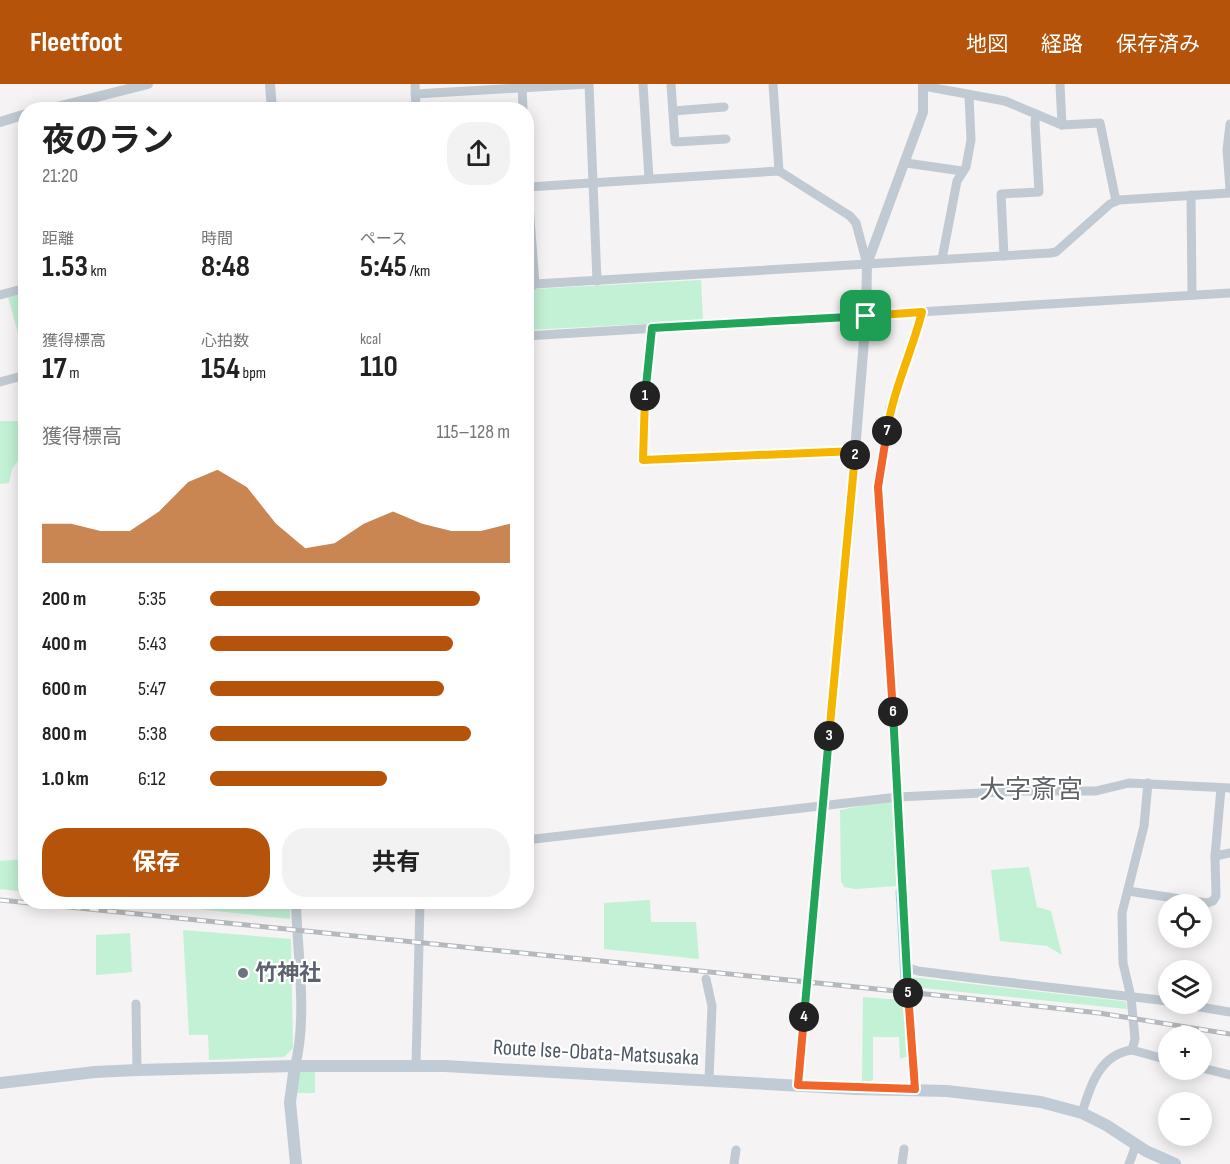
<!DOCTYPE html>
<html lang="ja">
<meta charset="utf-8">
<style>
body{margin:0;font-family:"Sofia Sans Condensed","Noto Sans JP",sans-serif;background:#f2f2f2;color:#222;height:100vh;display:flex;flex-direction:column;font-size:22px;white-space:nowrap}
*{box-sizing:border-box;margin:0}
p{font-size:20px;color:#767676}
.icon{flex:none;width:33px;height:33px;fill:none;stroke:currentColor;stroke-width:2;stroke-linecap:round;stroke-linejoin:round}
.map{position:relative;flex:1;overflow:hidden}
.panel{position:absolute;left:18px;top:18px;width:516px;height:807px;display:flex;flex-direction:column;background:#fff;border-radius:24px;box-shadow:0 3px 15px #0003}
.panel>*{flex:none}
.controls{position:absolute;left:1158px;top:810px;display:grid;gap:12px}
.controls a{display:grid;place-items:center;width:54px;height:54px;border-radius:50%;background:#fff;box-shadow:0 3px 15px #0003;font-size:30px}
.pin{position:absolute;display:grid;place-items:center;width:51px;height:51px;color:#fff;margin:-26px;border-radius:12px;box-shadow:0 3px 9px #0006}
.km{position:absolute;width:30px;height:30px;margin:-15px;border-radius:50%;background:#222;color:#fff;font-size:16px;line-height:30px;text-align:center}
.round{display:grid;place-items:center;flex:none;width:63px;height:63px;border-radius:24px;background:#f2f2f2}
.summary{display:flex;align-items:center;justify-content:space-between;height:102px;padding:0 24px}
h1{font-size:33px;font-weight:700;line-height:45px}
.metrics{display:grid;grid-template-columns:repeat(3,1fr);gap:9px;height:102px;padding:6px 24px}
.metrics div{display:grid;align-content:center}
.metrics b{font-size:30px;font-weight:700}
.metrics small{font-size:16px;font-weight:400}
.metrics p{font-size:16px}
.chart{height:168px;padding:12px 24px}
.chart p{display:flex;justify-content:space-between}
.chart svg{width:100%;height:108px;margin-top:6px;fill:#b45309;opacity:.7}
.cta{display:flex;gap:12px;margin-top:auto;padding:12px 24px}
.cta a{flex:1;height:69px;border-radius:24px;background:#b45309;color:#fff;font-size:24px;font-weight:700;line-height:69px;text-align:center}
.cta a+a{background:#f2f2f2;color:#222}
ul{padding:0 24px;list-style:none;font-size:20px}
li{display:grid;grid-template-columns:96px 72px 1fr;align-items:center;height:45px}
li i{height:15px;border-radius:8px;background:#b45309}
header{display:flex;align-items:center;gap:36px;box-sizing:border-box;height:84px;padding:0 30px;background:#b45309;color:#fff}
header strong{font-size:28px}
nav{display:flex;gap:33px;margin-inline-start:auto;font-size:21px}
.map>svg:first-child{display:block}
.green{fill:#c3f1d5}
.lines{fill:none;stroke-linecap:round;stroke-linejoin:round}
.stream{stroke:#90daee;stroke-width:3}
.minor{stroke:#c1cad2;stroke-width:9}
.tertiary{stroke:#c1cad2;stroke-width:10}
.secondary{stroke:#c1cbd6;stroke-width:12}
.rail-casing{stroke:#b5b8bd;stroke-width:5}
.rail{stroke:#fff;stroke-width:3;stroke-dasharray:9;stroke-linecap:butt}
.split-1-casing{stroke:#fff;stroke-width:12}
.split-2-casing{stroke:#fff;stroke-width:12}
.split-3-casing{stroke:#fff;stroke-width:12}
.split-4-casing{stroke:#fff;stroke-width:12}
.split-5-casing{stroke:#fff;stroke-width:12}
.split-6-casing{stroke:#fff;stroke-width:12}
.split-7-casing{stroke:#fff;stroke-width:12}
.split-8-casing{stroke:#fff;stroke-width:12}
.split-1{stroke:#22a559;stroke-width:8}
.split-2{stroke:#f5b400;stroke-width:8}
.split-3{stroke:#f5b400;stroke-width:8}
.split-4{stroke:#22a559;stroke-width:8}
.split-5{stroke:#f0652b;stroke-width:8}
.split-6{stroke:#22a559;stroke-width:8}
.split-7{stroke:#f0652b;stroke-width:8}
.split-8{stroke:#f5b400;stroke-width:8}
.worship-dot{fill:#6b7280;stroke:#fff;stroke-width:2}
.labels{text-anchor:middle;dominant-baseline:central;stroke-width:4.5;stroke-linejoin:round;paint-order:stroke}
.worship-label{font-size:22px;font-weight:bold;fill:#5b616d;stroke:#fff;text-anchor:start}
.street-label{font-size:22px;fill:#4a5661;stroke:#fff}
.quarter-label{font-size:26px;fill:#5f6368;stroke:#fff}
</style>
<header>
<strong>Fleetfoot</strong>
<nav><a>地図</a><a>経路</a><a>保存済み</a></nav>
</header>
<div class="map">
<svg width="1230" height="1080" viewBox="0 0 1230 1080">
<rect width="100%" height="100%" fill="#f5f3f3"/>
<g class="green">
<path d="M701 196 703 237 527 246V213L535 205Z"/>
<path d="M25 209V274L8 213Z"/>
<path d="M0 337H25V367L12 385 9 399 0 400Z"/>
<path d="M893 716 898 802 855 805 844 803 841 797 840 726Z"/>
<path d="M25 775V808L0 805V777Z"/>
<path d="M1029 783 1037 823 1051 827 1062 871 1047 862 1000 857 991 786Z"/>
<path d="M650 816 651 838H696L699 875 604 865V819Z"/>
<path d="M125 818H290V835L132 818Z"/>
<path d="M183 846 291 855 293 964 284 973 209 976 208 951H189Z"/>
<path d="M130 849 132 888 96 891V851Z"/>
<path d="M911 893 1122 917 1126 918 1127 925 923 904 911 900Z"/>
<path d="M863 913 903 916 909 972 900 975 899 953H873V996L862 1000Z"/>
<path d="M299 987H315V1009H297Z"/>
</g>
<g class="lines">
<path class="stream" d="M897 807 902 896"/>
<g class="minor">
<path d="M415 0 416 26"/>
<path d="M522 0 523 26"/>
<path d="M589 0 597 197"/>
<path d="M643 0 649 94"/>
<path d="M671 0 675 58 726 55"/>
<path d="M773 0 779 87"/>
<path d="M924 0 929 3 1005 17 1062 41 1100 39 1116 117"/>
<path d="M1060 0 1062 41"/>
<path d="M415 10 588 0"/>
<path d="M673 27 724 23"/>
<path d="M1230 40 1227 66 1230 105"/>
<path d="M906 79 962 87"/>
<path d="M526 81 535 200"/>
<path d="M528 103 779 87 850 132 856 139 867 180"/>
<path d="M1191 111 1192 211"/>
<path d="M1004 172 1001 110 1039 108 1035 39 1036 30"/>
<path d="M942 175 957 97 966 83 971 56 969 11"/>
<path d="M526 207 535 200 1050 169 1056 168 1110 120 1119 116 1230 109"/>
<path d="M0 211 26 204"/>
<path d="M652 244 644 329 643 376 855 367"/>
<path d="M526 252 1230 209"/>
<path d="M0 298 26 291"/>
<path d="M1221 704 1215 772 1230 769"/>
<path d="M526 756 898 713 1022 707H1096L1129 699 1230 704"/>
<path d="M1128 807 1207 819 1213 817 1216 812 1215 772"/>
<path d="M906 883 918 887 989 896 1168 917"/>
<path d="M706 895 712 922 709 996"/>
<path d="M136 920 137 986"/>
<path d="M1182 920 1230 928"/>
<path d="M1132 966 1168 976"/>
<path d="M416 981 420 818"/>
<path d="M1202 984 1230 991"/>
<path d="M915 1005 878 403 890 323 915 256 922 228"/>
<path d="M1082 1029C1090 1002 1100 970 1132 966L1135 955 1131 913 1123 879 1122 829 1144 742 1148 699"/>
<path d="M734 1080 736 1066"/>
<path d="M902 1080 904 1065"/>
<path d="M1129 1080 1136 1061"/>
</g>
<g class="tertiary">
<path d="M270 0 272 26"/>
<path d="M45 26 148 0"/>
<path d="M0 38 26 30"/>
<path d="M295 982C308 932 297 869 296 818"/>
<path d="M798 1001 855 367 866 232 867 180 923 28V0"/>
</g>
<g class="secondary">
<path d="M295 982 290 1018 296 1080"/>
<path d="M0 999 95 988 137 986 295 982H445L856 1005 947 1007 1041 1018 1082 1029 1106 1041 1146 1067 1175 1080"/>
</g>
<defs>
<path id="rail" d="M0 816 965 914 1099 929 1230 950"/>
</defs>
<use href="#rail" class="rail-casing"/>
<use href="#rail" class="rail"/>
</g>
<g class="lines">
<defs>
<path id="split-1" d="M645 312 652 244 866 232"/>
<path id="split-2" d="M645 312 643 376 855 367V371"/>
<path id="split-3" d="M829 652 855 371"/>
<path id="split-4" d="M804 933 829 652"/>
<path id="split-5" d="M804 933 798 1001 915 1005 908 909"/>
<path id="split-6" d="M893 628 908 909"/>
<path id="split-7" d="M887 347 878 403 893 628"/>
<path id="split-8" d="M866 232 922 228C912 268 893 306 887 347"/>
</defs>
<use href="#split-1" class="split-1-casing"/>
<use href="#split-2" class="split-2-casing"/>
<use href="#split-3" class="split-3-casing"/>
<use href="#split-4" class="split-4-casing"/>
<use href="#split-5" class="split-5-casing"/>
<use href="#split-6" class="split-6-casing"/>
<use href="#split-7" class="split-7-casing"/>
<use href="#split-8" class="split-8-casing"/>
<use href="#split-1" class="split-1"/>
<use href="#split-2" class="split-2"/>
<use href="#split-3" class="split-3"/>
<use href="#split-4" class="split-4"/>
<use href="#split-5" class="split-5"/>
<use href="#split-6" class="split-6"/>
<use href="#split-7" class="split-7"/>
<use href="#split-8" class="split-8"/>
</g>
<circle class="worship-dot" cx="243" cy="889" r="6"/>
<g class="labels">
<g class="worship-label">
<text x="255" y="889">竹神社</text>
</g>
<g class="street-label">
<text transform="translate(596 969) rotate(3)">Route Ise-Obata-Matsusaka</text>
</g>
<g class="quarter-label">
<text x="1031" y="706">大字斎宮</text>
</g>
</g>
</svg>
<div class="controls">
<a><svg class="icon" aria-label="locate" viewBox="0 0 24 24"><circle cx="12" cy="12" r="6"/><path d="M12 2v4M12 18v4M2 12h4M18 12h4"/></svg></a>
<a><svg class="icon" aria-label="layers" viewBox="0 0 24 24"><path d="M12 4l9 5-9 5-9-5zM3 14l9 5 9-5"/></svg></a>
<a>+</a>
<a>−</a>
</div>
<div class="pin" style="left:866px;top:232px;background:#1e9e55"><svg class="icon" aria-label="arrive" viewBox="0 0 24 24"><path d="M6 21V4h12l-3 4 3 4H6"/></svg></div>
<b class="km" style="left:645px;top:312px">1</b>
<b class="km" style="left:855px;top:371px">2</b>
<b class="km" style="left:829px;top:652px">3</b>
<b class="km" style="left:804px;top:933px">4</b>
<b class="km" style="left:908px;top:909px">5</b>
<b class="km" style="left:893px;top:628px">6</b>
<b class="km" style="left:887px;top:347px">7</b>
<section class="panel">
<div class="summary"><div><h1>夜のラン</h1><p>21:20</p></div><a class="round"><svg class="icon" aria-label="share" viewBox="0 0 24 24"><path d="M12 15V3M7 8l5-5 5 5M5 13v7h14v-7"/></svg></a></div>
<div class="metrics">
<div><p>距離</p><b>1.53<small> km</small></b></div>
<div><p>時間</p><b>8:48</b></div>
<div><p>ペース</p><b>5:45<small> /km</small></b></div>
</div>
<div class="metrics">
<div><p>獲得標高</p><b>17<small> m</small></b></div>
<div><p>心拍数</p><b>154<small> bpm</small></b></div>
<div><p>kcal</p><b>110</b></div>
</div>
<div class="chart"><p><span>獲得標高</span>115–128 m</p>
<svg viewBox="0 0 160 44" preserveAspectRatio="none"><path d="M0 44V28L10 28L20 31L30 31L40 23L50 11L60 6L70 13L80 28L90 38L100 36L110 28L120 23L130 28L140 31L150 31L160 28V44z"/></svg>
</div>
<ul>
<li><b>200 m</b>5:35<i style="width:90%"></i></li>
<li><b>400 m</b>5:43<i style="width:81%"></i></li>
<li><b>600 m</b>5:47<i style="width:78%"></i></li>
<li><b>800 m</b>5:38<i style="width:87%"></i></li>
<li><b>1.0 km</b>6:12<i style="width:59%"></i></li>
</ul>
<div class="cta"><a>保存</a><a>共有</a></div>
</section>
</div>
